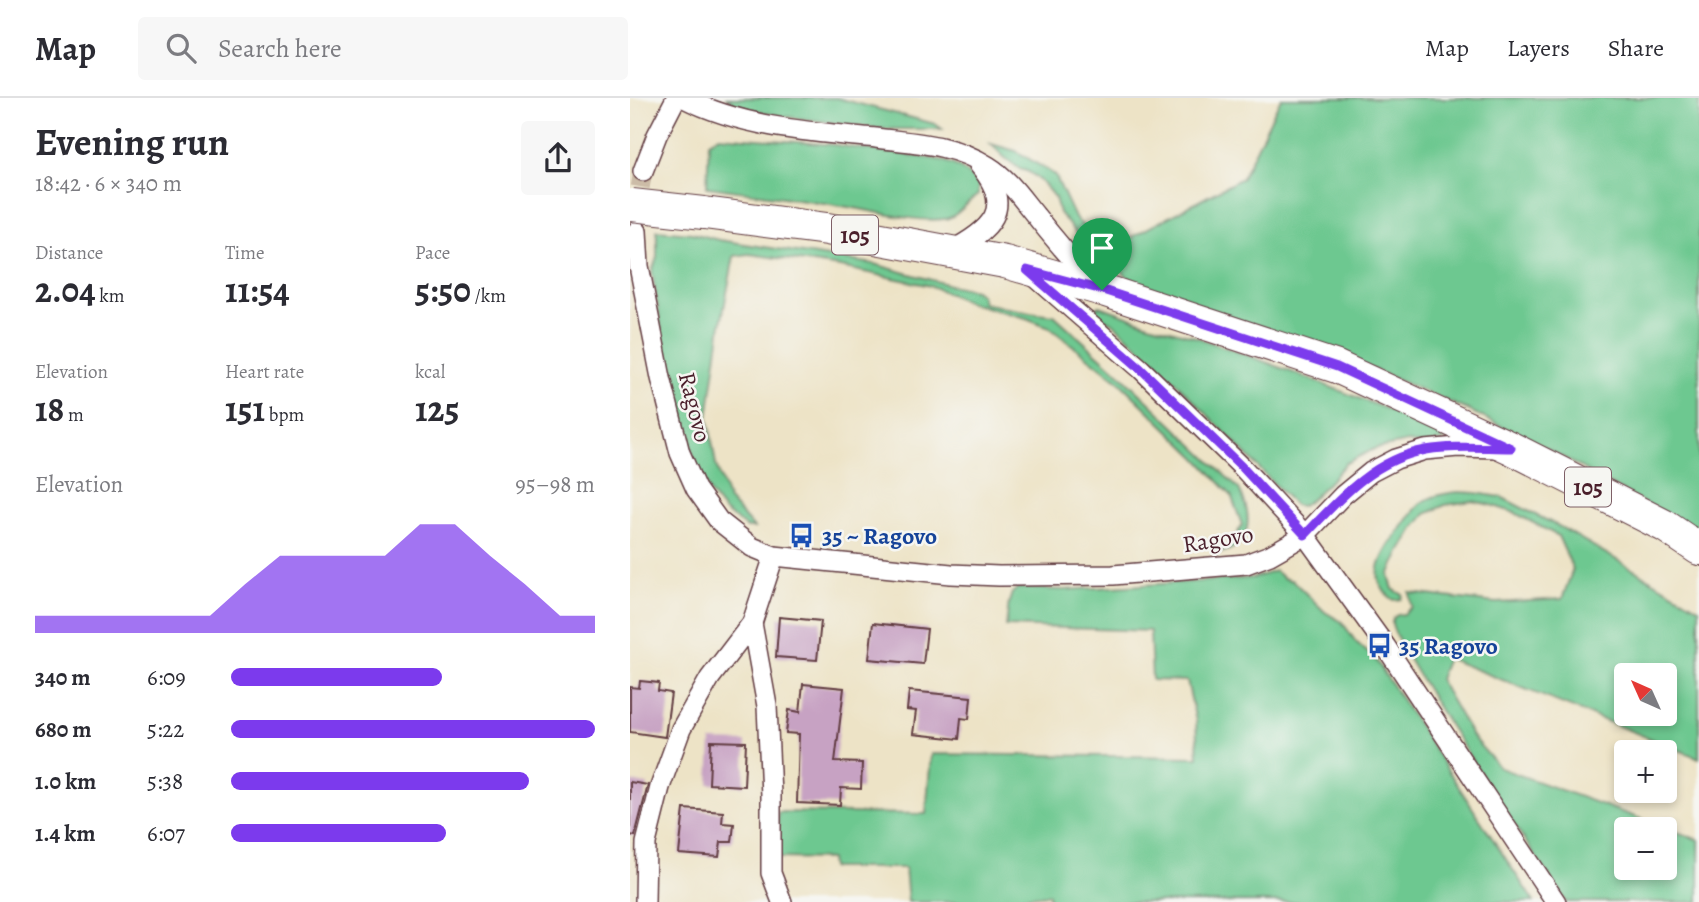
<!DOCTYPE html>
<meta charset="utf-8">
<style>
body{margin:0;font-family:Alegreya,serif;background:#f7f7f7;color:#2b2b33;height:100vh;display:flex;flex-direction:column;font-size:26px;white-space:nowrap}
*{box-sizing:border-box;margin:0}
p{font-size:23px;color:#7c7c81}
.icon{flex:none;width:38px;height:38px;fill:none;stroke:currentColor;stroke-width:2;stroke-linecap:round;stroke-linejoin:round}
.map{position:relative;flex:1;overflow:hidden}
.drawer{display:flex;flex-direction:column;background:#fff;width:630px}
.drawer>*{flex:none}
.needle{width:46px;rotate:315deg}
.fabs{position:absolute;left:984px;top:565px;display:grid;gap:14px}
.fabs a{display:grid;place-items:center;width:63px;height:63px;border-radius:7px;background:#fff;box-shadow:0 4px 10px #0003;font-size:35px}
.pin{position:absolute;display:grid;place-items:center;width:60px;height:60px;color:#fff;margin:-72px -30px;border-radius:50% 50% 50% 0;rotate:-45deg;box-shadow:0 0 7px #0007}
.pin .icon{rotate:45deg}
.round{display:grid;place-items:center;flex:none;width:74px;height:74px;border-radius:7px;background:#f7f7f7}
.head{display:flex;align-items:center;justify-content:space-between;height:119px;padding:0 35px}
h1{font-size:38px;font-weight:700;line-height:52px}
.metrics{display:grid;grid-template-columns:repeat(3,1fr);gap:10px;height:119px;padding:7px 35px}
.metrics div{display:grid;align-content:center}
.metrics b{font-size:35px;font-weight:700}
.metrics small{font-size:19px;font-weight:400}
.metrics p{font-size:19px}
.chart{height:196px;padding:14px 35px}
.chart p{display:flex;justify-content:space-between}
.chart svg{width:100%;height:126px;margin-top:7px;fill:#7c3aed;opacity:.7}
ul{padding:0 35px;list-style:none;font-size:23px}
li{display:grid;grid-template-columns:112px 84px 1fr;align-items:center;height:52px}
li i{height:18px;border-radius:9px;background:#7c3aed}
header{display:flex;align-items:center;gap:42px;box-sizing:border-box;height:98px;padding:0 35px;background:#fff;border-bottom:2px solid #e1e1e2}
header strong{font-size:33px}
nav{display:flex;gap:38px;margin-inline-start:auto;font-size:24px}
.search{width:490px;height:63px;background:#f7f7f7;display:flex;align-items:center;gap:18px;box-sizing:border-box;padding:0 24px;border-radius:7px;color:#7c7c81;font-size:26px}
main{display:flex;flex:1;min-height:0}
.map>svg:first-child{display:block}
.green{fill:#6dc890;stroke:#5c745e;stroke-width:2;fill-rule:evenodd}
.building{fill:#c7a2c3}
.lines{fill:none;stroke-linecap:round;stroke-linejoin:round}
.minor-tunnel{stroke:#ccbca7;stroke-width:19;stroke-dasharray:19 10;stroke-linecap:butt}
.minor-casing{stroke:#623c42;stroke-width:22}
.primary-casing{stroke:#623c42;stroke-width:34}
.minor{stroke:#fff;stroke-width:19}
.primary{stroke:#fff;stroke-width:32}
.primary-bridge-casing{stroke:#623c42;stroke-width:34;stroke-linecap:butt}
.primary-bridge{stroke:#fff;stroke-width:32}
.route-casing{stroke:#fff;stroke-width:14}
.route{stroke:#7c3aed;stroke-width:9}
.labels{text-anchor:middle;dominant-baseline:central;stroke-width:5;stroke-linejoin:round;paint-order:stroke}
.shield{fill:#f6f6f2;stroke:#7e6067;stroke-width:2}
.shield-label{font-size:23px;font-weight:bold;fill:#4a1f2b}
.street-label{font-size:24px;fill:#4a1f2b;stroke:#f6f6f2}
.transit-label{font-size:24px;font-weight:bold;fill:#164399;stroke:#f6f6f2;text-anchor:start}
</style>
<header>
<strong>Map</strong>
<div class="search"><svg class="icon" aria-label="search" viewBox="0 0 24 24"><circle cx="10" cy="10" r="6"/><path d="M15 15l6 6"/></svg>Search here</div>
<nav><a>Map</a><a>Layers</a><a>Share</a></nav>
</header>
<main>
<section class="drawer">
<div class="head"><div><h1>Evening run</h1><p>18:42 · 6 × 340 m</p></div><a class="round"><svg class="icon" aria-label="share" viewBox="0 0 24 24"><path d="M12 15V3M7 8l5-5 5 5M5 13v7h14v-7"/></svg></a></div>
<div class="metrics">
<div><p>Distance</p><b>2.04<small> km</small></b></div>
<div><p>Time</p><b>11:54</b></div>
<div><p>Pace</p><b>5:50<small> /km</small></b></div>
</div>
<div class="metrics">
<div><p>Elevation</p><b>18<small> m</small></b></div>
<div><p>Heart rate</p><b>151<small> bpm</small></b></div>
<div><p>kcal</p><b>125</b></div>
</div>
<div class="chart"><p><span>Elevation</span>95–98 m</p>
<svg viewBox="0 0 160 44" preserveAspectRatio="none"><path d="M0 44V38L10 38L20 38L30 38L40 38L50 38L60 27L70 17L80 17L90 17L100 17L110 6L120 6L130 17L140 27L150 38L160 38V44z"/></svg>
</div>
<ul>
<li><b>340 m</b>6:09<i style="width:58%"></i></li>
<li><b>680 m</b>5:22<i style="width:100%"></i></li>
<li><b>1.0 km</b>5:38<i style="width:82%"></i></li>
<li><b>1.4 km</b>6:07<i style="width:59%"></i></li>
</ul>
</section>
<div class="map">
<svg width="1069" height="804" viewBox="0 0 1069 804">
<rect width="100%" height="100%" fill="#f6f6f2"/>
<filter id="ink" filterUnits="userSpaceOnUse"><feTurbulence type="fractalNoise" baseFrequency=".0143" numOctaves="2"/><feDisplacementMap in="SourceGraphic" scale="14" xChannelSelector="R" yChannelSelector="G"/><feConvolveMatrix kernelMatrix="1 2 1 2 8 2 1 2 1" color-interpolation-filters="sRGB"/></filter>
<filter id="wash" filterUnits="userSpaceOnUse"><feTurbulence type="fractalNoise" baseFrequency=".00686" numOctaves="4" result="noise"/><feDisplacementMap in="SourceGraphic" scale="28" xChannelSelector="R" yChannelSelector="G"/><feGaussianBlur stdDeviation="1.57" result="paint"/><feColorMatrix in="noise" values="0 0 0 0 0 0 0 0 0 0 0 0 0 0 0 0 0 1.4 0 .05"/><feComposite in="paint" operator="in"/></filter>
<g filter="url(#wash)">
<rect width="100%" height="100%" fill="#ede3c6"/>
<g class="green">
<path d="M97 0H207L305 26 312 31H253L150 18 116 10 104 6Z"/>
<path d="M651 0H1069V436L916 350 838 312 735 268 510 189 475 160 458 150 429 115 425 100 411 83 399 74 390 71 374 59 361 46 386 53 425 77 445 120 466 141 494 143 612 80Z"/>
<path d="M89 38 206 47 311 62C327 67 337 73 348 86V97C337 104 327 120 314 121 287 125 239 112 212 108 167 100 122 95 77 89L79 44Z"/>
<path d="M27 132 62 135 89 142 244 166 320 187 345 192 351 197 353 205 398 214 424 217 495 281 609 391C622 416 624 448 589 455L603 443 612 427 601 397 567 360 487 282 419 229 396 220 341 205 301 188 210 169 119 156 104 158 91 226 78 319 86 367 98 401 124 430H117L94 413 80 395 66 368 36 259 22 174 27 159Z"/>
<path d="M470 208 519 226 569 240 641 266 767 315 795 328 809 333 821 340 794 347 778 344 744 351 716 365 699 384 680 402 672 408 664 407 612 352 524 262 483 225 472 220 462 211Z"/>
<path d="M829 394 846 395 871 399 902 415 932 430 1069 510V660L817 560 809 581 843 640 870 670 1069 742V804H936C914 771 759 543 762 524 763 517 769 516 774 516L782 509 780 495 866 505 932 501 943 471 928 438 885 415 861 407 842 403 815 407 796 416 784 431 769 456 759 477 763 491 773 497 772 501 764 502C733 481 755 453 771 431 778 422 783 412 792 405 802 397 816 395 829 394ZM996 578H1034V616H996ZM996 732H1034V770H996Z"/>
<path d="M645 473 653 480 663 483 695 514 712 524 726 544 745 561 904 804H419V796L347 804H278L275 770H201L200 761 148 760V714L296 716 301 656 568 659 566 623 557 583 522 582 520 533 376 528 379 504 382 495 388 490 434 492 623 480Z"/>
</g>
<g id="blocks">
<g class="building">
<path d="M149 519 191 523 187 562 146 559Z"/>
<path d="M243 525 297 531 293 566 239 561Z"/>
<path d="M10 583 29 585 28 593 41 595 35 639 0 634V589L9 590Z"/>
<path d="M173 586 214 590 205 664 232 665 231 691 211 690 210 707 167 705 169 636 156 635 159 612 170 614Z"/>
<path d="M279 593 341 599 339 621 331 620 329 641 283 636 286 613 277 612Z"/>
<path d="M81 643 116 644 114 688 79 686Z"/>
<path d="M0 684 18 687 5 738 0 737Z"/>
<path d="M54 711 93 714 92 725 104 726 102 744H91L89 759 49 756Z"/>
</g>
</g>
</g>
<g filter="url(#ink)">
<use href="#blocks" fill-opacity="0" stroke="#623c42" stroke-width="2"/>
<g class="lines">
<path class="minor-tunnel" d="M7 118 8 102 13 73"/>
<defs>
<g id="minor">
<path d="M54 0C114 30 181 34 246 40 286 45 324 46 358 68 379 81 391 100 406 118 425 142 444 165 466 186"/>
<path d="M13 73 27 37 46 0"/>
<path d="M7 133 9 168 31 280 50 355 66 391 89 423 122 449 144 458 321 476 369 478 483 477 616 466 640 457 675 437 713 397 741 374 766 361 795 352 828 349 867 350"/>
<path d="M319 154C361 132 386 111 349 67"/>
<path d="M403 177 511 271 612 369 675 437 756 549 926 804"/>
<path d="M122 525 137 608 141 697V775L152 804"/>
<path d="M15 804 16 745 30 689 51 631 80 580 122 525 144 458"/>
</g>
<path id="primary" d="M74 115 197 131 375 164 476 193 707 269 881 350 1035 428 1069 451"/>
</defs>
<use href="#minor" class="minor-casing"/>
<use href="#primary" class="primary-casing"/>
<use href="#minor" class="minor"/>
<use href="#primary" class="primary"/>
<defs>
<path id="primary-bridge" d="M2 107 74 115"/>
</defs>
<use href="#primary-bridge" class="primary-bridge-casing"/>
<use href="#primary-bridge" class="primary-bridge"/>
</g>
</g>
<g class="lines" filter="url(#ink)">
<defs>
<path id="route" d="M397 172 476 193 707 269 881 350C853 350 823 347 796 352 744 361 709 401 675 437L612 369 511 271Z"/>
</defs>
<use href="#route" class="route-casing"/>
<use href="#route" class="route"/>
</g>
<defs>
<symbol id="bus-bare" viewBox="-9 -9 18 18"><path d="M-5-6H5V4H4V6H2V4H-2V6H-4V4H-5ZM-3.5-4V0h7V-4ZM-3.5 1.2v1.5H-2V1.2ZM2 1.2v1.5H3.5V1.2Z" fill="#1a4fb4" stroke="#f6f6f2" stroke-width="2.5" paint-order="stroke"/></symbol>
</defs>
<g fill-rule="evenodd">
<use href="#bus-bare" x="154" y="420" width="35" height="35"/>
<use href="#bus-bare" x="732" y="530" width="35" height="35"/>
</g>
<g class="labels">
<g class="shield">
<rect x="202" y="117.5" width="46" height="39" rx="5"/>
<rect x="935" y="369.5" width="46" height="39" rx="5"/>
</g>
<g class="shield-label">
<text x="225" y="137">105</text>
<text x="958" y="389">105</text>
</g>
<g class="street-label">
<text transform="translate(65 309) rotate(76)">Ragovo</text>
<text transform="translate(588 441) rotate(-9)">Ragovo</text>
</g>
<g class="transit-label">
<text x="192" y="438">35 ~ Ragovo</text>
<text x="769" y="548">35 Ragovo</text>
</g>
</g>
</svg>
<div class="fabs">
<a><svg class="needle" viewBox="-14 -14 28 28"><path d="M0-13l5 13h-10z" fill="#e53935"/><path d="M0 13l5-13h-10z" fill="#7c7c81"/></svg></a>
<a>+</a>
<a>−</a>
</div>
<div class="pin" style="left:472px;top:192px;background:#1e9e55"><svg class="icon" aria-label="arrive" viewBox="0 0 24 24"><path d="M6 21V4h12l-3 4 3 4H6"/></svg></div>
</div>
</main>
